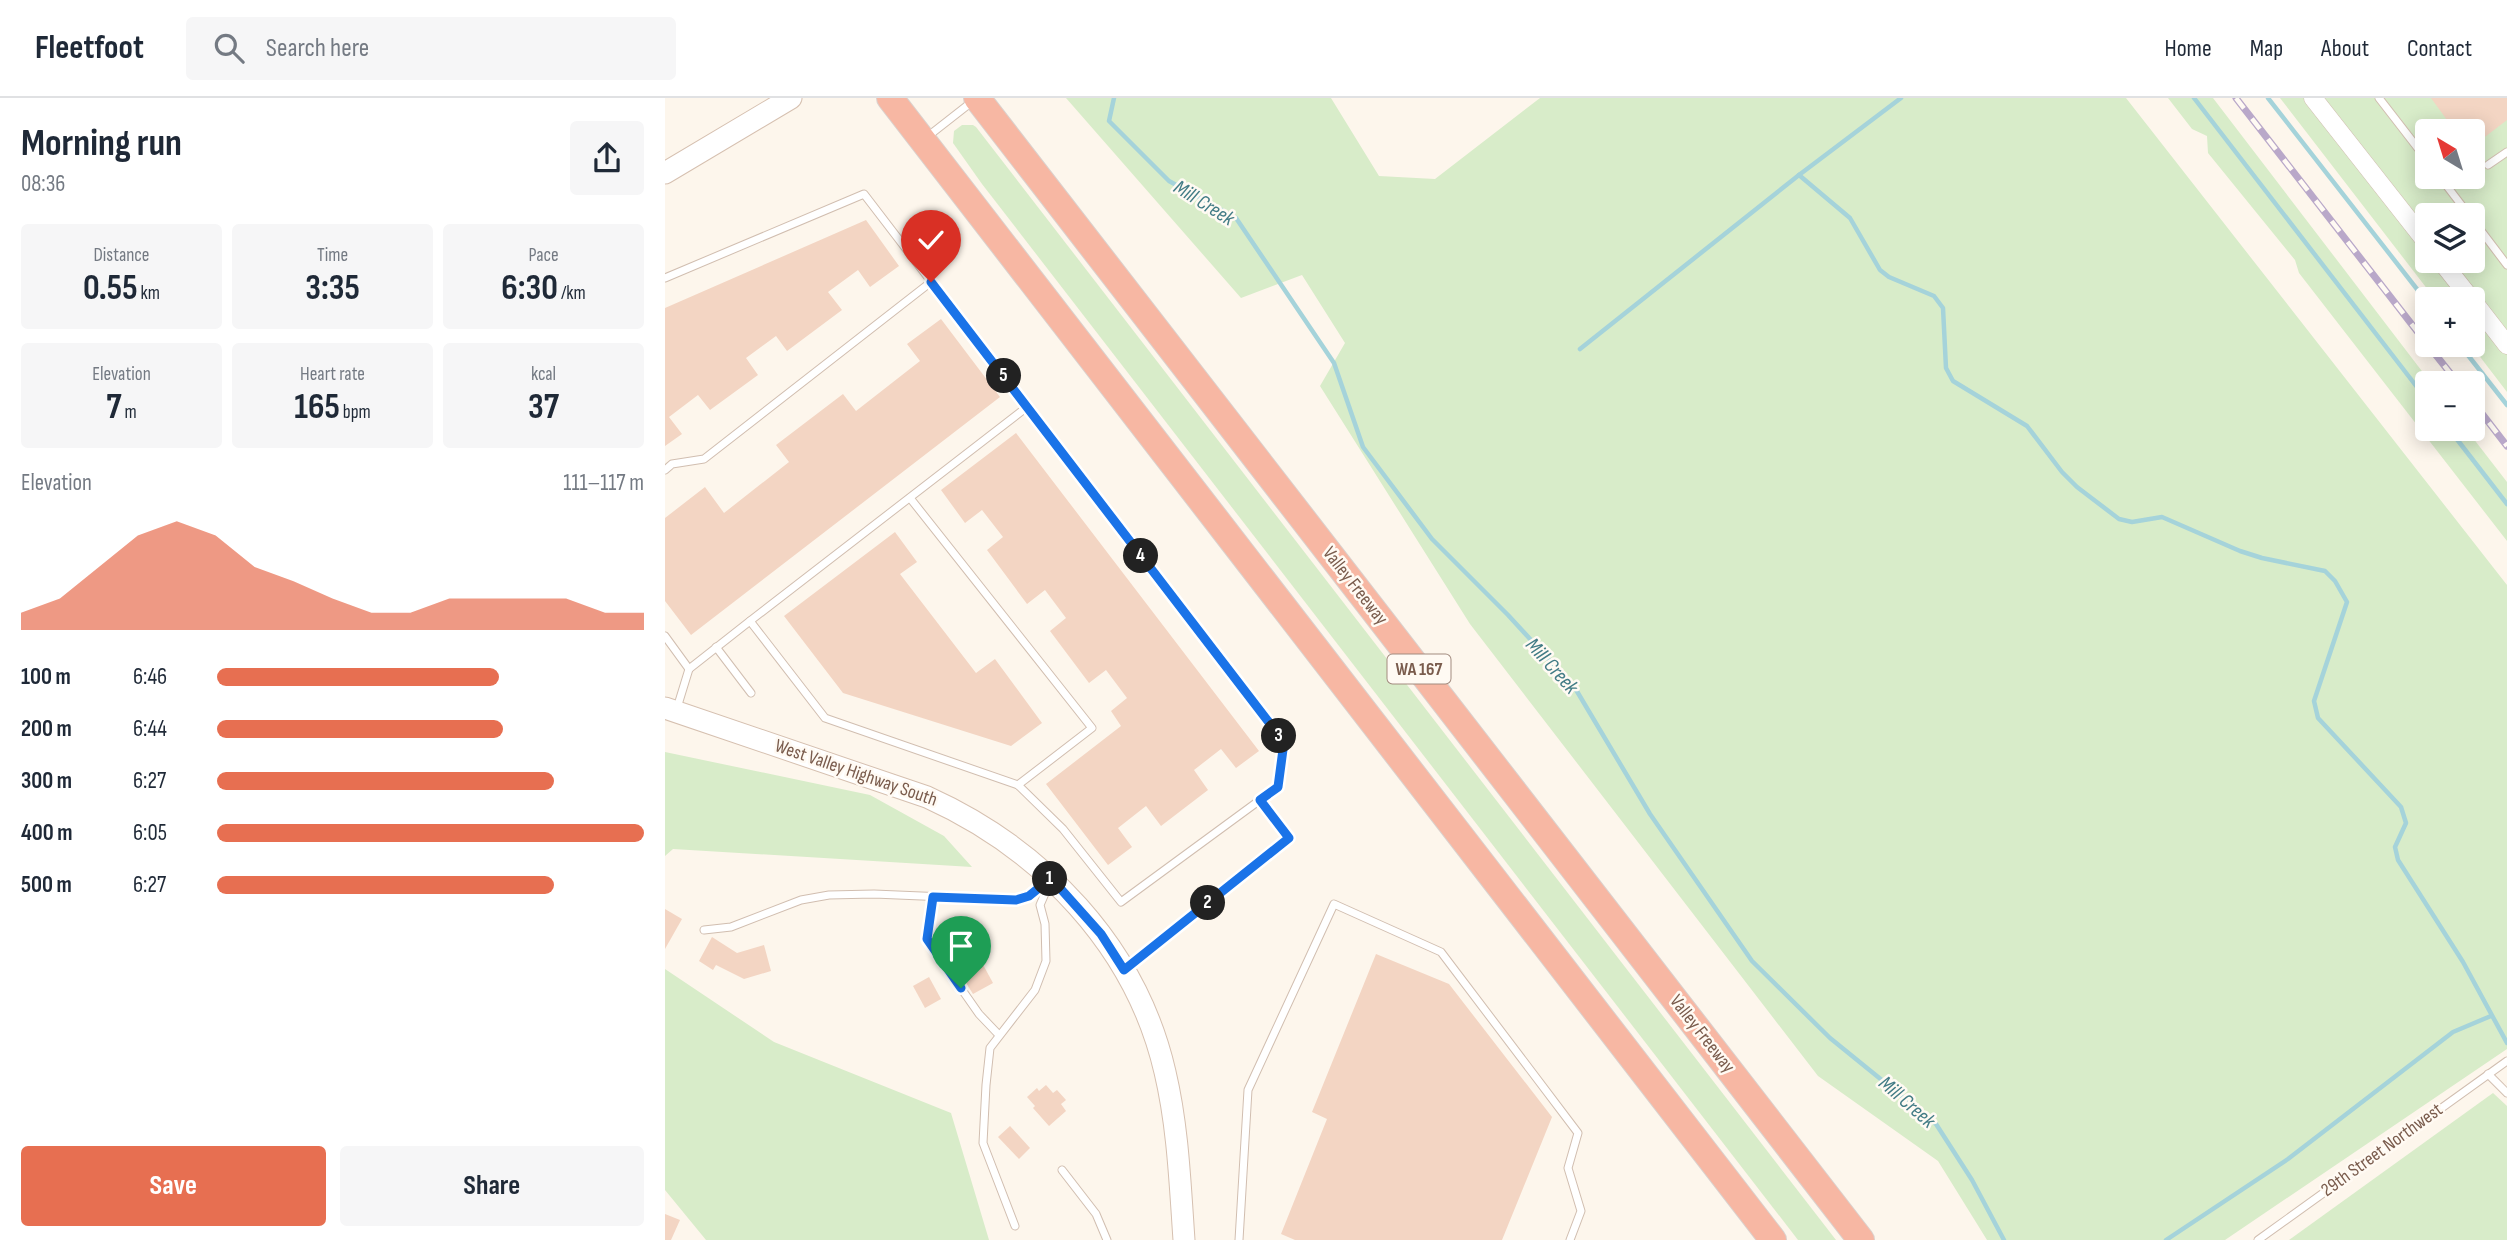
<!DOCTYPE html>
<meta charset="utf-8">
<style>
body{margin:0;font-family:"Sofia Sans Condensed",sans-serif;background:#f6f6f7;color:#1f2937;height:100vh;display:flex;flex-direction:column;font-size:26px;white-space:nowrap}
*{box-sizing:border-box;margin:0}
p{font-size:23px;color:#747a83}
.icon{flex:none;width:38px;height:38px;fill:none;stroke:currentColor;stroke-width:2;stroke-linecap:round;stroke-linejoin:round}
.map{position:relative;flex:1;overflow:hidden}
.details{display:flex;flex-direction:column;background:#fff;width:665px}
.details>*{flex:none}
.needle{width:46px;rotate:322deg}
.tools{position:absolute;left:1750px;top:21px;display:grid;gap:14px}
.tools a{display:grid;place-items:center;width:70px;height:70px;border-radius:7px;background:#fff;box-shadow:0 4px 18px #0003;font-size:35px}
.pin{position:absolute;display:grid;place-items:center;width:60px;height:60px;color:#fff;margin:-72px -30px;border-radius:50% 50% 50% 0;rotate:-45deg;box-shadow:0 0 7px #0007}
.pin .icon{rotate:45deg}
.km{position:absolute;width:35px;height:35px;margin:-18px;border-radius:50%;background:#222;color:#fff;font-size:19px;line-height:35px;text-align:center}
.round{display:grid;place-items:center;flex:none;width:74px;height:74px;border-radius:7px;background:#f6f6f7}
.headline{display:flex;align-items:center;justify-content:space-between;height:119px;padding:0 21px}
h1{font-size:38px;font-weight:700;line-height:52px}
.metrics{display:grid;grid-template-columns:repeat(3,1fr);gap:10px;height:119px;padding:7px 21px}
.metrics div{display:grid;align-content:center;border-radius:7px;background:#f6f6f7;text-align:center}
.metrics b{font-size:35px;font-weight:700}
.metrics small{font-size:19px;font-weight:400}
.metrics p{font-size:19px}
.chart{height:196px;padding:14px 21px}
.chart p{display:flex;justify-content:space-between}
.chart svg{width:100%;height:126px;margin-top:7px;fill:#e76f51;opacity:.7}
.primary-button{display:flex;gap:14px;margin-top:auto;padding:14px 21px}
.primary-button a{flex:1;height:80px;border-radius:7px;background:#e76f51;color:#fff;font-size:28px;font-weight:700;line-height:80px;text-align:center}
.primary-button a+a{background:#f6f6f7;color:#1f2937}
ul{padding:0 21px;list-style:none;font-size:23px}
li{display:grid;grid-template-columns:112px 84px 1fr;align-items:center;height:52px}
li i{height:18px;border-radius:9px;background:#e76f51}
header{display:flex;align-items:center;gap:42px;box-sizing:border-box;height:98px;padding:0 35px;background:#fff;border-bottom:2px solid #e0e1e3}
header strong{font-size:33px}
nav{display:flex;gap:38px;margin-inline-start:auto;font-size:24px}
.search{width:490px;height:63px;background:#f6f6f7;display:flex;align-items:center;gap:18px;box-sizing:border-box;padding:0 24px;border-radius:7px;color:#747a83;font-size:26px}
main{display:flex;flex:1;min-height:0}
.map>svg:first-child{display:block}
.green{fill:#d8ecc9;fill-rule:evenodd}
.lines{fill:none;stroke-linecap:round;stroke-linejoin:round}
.stream{stroke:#a5d3da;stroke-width:4.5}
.building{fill:#f3d5c3}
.service-casing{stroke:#d1beb0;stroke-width:9}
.tertiary-casing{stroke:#d1beb0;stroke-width:19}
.secondary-casing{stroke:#d6c0b0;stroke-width:23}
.motorway-casing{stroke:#dad1cd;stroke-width:28}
.service{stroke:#fff;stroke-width:7}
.tertiary{stroke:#fff;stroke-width:18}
.secondary{stroke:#fff;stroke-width:21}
.motorway{stroke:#f7b7a3;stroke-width:26}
.rail-casing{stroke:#b9a8c9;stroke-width:7}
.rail{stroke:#fffaf3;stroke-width:4.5;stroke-dasharray:13;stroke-linecap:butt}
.route-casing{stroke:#fff;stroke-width:14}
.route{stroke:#1a73e8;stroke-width:9}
.labels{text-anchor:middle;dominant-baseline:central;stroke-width:5;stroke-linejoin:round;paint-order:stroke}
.shield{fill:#fffaf3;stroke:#a28b7f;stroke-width:2}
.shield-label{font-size:18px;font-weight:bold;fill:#7a5c4d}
.street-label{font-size:19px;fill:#7a5c4d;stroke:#fffaf3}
.water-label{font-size:21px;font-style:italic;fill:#437c86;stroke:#fffaf3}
</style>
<header>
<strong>Fleetfoot</strong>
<div class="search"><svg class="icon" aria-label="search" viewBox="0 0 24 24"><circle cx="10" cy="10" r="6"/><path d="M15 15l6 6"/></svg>Search here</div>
<nav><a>Home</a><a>Map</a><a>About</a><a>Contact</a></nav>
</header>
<main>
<section class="details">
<div class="headline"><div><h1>Morning run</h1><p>08:36</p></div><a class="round"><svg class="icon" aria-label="share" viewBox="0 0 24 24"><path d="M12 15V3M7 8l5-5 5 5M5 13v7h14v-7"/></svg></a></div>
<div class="metrics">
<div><p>Distance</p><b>0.55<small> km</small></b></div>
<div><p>Time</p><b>3:35</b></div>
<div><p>Pace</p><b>6:30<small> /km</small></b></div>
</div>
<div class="metrics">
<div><p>Elevation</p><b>7<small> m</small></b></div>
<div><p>Heart rate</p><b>165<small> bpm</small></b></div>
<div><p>kcal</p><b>37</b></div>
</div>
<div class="chart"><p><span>Elevation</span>111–117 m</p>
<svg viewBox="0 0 160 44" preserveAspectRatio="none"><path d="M0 44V38L10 33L20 22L30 11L40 6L50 11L60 22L70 27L80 33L90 38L100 38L110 33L120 33L130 33L140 33L150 38L160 38V44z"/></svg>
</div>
<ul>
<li><b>100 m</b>6:46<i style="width:66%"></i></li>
<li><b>200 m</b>6:44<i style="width:67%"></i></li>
<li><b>300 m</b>6:27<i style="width:79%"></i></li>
<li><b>400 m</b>6:05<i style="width:100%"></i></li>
<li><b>500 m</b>6:27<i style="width:79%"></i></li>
</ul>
<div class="primary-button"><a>Save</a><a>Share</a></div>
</section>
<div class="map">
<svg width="1842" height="1142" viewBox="0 0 1842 1142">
<rect width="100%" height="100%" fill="#fdf6ec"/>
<g class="green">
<path d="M401 0H666L714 78 770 81 875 0H1461L1842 487V951L1560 1142H1322L1273 1063 1153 978 805 526 655 288 680 245 637 177 576 200Z"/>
<path d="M1503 0H1548L1766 285H1762V331H1801L1842 384V443L1634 175 1630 162 1543 55 1542 38 1527 31Z"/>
<path d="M1615 0H1842V294L1806 247H1808V201H1770ZM1762 33H1808V79H1762ZM1762 117H1808V163H1762Z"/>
<path d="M297 27H308L311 29 1171 1142H1133L317 86 288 45 289 33Z"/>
<path d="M0 654 205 697 279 738 307 769 8 751 0 758Z"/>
<path d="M0 871 109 944 286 1015 324 1142H41L0 1092Z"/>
<path d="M1828 995 1842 1008V1142H1624Z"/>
</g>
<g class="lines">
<g class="stream">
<path d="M449 0 444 23 504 83 571 120 669 265 698 349 767 441 843 517 910 590 985 716 1087 863 1165 940 1271 1026 1307 1082 1339 1142"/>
<path d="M1529 0 1762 302"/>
<path d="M1603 0 1762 204"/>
<path d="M1134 77 1185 120 1215 172 1224 179 1269 198 1278 210 1281 270 1288 283 1362 328 1397 374 1412 389 1454 421 1467 424 1497 419 1575 453 1597 460 1660 473 1670 483 1682 504 1649 603 1653 620 1736 709 1741 725 1730 749 1733 762 1798 864 1842 945"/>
<path d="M1795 247 1842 307"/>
<path d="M915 251 1134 77 1236 0"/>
<path d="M1784 331 1842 406"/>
<path d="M1501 1142 1623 1061 1788 934 1826 918"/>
</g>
</g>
<g class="building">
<path d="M1766 0H1842V22L1808 48V33H1790Z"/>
<path d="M201 122 234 168 205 189 193 172 163 194 177 212 122 253 111 238 81 260 93 277 45 312 33 297 4 319 17 336 0 348V210Z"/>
<path d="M276 221 335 299 26 537 0 503V420L40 389 59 415 124 364 111 347 178 296 191 313 255 263 242 246Z"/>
<path d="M351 335 594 653 571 670 556 651 529 672 543 692 496 728 481 708 453 730 467 749 443 767 381 686 456 628 446 613 462 600 441 572 424 585 385 533 401 520 380 492 362 506 322 452 338 439 317 412 300 425 276 392Z"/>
<path d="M230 434 252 464 235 476 311 575 330 561 377 625 346 648 178 595 119 518Z"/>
<path d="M0 811 17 821 0 851Z"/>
<path d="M47 839 72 855 99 847 106 873 79 881 51 867 48 872 34 863Z"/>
<path d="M310 852 328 885 308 896 288 864Z"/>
<path d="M711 856 784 886 887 1019 837 1142H630L616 1136 662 1021 647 1014Z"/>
<path d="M264 879 276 901 260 910 248 888Z"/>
<path d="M381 987 388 995 392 992 401 1002 396 1006 401 1013 384 1028 368 1010 370 1008 362 999 372 990 374 993Z"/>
<path d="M345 1028 365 1050 354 1061 333 1039Z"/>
<path d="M0 1116 15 1122 6 1142H0Z"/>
</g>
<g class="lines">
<defs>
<g id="service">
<path d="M1714 0 1762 62"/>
<path d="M262 39 308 3"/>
<path d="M1823 67 1842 54"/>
<path d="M1775 79 1804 117"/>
<path d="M1808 122 1842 167"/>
<path d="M0 180 199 96 619 644 613 689 595 702 624 740 459 871"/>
<path d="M362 309 85 523 160 620 353 687 398 731 456 804 595 702"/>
<path d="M0 372 7 366 39 361 266 184"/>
<path d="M245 400 427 630 353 687"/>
<path d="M0 538 24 571"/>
<path d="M51 549 86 595"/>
<path d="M12 610 24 571 85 523"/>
<path d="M268 799 262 833 265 846 314 916 334 937"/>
<path d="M39 832 66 829 136 802 164 797 209 796 351 802 364 798 383 782"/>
<path d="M1823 976 1842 995"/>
<path d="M397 1072 431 1116 442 1142"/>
<path d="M350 1128 318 1045 321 987 325 950 370 892 381 863 380 826 375 807 385 784"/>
<path d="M574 1142 583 992 669 806 776 854 913 1035 903 1070 916 1113 905 1142"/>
<path d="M1593 1142 1842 963"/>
</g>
<g id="tertiary">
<path d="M1648 0 1762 145"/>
<path d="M1776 163 1806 201"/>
<path d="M1808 203 1842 247"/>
</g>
<g id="secondary">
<path d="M0 75 126 0"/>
<path d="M0 610 262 699C377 751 471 848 500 974 513 1029 515 1085 519 1142"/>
</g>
<g id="motorway">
<path d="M225 0 1108 1142"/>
<path d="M312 0 1196 1142"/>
</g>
</defs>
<use href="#service" class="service-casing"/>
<use href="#tertiary" class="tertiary-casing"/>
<use href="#secondary" class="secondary-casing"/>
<use href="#motorway" class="motorway-casing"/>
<use href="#service" class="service"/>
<use href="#tertiary" class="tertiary"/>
<use href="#secondary" class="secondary"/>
<use href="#motorway" class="motorway"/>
<defs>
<g id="rail">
<path d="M1571 0 1762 246"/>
<path d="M1763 247 1793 285"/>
<path d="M1808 304 1842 348"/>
</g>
</defs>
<use href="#rail" class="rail-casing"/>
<use href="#rail" class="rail"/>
</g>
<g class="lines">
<defs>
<path id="route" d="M266 184 619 644 613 689 595 702 624 740 459 872 436 836 386 780 364 798 351 802 268 799 262 841 296 890"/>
</defs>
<use href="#route" class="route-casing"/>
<use href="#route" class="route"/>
</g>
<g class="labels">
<rect class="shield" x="722.5" y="556.5" width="63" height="29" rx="5"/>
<g class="shield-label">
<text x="754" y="571">WA 167</text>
</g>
<g class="street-label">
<text transform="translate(690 488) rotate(52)">Valley Freeway</text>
<text transform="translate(191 675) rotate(19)">West Valley Highway South</text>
<text transform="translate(1037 936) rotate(52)">Valley Freeway</text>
<text transform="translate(1717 1052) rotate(-36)">29th Street Northwest</text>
</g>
<g class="water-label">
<text transform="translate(539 105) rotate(32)">Mill Creek</text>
<text transform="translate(887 568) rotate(48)">Mill Creek</text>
<text transform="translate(1242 1004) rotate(41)">Mill Creek</text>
</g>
</g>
</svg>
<div class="tools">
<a><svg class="needle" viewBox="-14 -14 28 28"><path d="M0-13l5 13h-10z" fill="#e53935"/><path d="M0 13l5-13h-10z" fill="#747a83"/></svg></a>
<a><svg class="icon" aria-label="layers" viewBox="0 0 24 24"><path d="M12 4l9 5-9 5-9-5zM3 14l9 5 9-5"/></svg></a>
<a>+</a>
<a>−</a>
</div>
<div class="pin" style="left:296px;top:890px;background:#1e9e55"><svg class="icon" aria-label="arrive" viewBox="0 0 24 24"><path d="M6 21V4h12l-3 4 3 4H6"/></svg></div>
<div class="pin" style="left:266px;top:184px;background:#d93025"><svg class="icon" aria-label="check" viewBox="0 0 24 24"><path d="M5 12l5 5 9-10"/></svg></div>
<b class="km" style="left:385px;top:781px">1</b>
<b class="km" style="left:543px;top:805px">2</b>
<b class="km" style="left:614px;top:638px">3</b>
<b class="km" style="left:476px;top:458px">4</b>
<b class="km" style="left:339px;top:278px">5</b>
</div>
</main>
